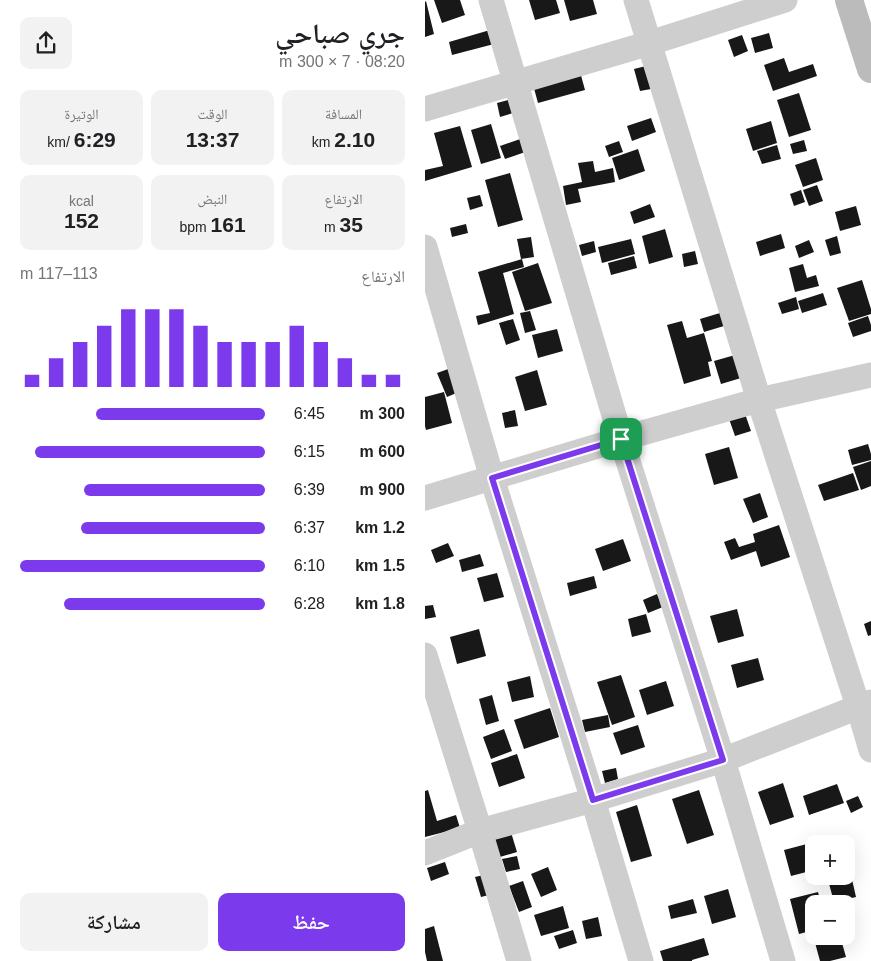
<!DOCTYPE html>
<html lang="ar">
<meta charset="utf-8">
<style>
body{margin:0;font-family:Arial,"Noto Naskh Arabic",sans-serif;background:#f2f2f2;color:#202124;direction:rtl;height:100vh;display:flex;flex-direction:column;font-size:19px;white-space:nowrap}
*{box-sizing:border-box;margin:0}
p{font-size:16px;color:#757577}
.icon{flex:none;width:28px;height:28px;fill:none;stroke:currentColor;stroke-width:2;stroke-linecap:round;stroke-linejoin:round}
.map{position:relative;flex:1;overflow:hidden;direction:ltr}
.side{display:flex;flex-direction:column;background:#fff;width:425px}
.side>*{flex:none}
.fabs{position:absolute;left:380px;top:835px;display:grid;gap:10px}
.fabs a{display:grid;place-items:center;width:50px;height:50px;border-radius:10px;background:#fff;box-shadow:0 5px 20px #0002;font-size:25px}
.pin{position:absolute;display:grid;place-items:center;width:42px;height:42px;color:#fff;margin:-21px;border-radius:10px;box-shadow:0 2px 8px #0006}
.round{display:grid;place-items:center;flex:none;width:52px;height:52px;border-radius:10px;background:#f2f2f2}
.head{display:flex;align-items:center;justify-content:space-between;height:85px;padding:0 20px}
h1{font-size:28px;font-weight:600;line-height:38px}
.stats{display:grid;grid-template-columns:repeat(3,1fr);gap:8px;height:85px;padding:5px 20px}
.stats div{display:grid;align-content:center;border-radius:10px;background:#f2f2f2;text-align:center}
.stats b{font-size:21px;font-weight:600}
.stats small{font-size:14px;font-weight:400}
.stats p{font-size:14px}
.chart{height:140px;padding:10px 20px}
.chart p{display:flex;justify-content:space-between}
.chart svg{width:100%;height:90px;margin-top:5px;stroke:#7c3aed;stroke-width:6}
.action{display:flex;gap:10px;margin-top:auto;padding:10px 20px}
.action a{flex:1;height:58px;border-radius:10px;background:#7c3aed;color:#fff;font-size:20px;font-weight:600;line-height:58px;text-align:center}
.action a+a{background:#f2f2f2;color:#202124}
ul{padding:0 20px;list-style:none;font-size:16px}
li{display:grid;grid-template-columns:80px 60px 1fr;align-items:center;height:38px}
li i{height:12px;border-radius:6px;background:#7c3aed}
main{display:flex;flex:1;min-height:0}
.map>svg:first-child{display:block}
.building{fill:#181818}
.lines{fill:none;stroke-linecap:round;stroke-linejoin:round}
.street{stroke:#cecece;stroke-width:25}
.secondary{stroke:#bbb;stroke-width:28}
.route-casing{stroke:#fff;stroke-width:10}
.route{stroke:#7c3aed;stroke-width:6}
</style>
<main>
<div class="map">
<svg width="446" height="961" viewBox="0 0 446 961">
<rect width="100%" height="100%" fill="#fff"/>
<g class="building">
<path d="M9 0H35L40 15 17 23Z"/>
<path d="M104 0H131L135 13 110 20Z"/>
<path d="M139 0H168L172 14 145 21Z"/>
<path d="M1 1 9 34 0 37V2Z"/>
<path d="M65 30 69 44 27 55 24 42Z"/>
<path d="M344 33 348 48 330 53 326 38Z"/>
<path d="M317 35 323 51 309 57 303 40Z"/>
<path d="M359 58 364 72 388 64 392 76 348 91 339 65Z"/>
<path d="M221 66 226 89 215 91 209 69Z"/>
<path d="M154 68 160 90 113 103 107 81Z"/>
<path d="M374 93 386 130 364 137 352 100Z"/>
<path d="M91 98 95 111 75 117 72 103Z"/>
<path d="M226 118 231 132 207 141 202 126Z"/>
<path d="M346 121 352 143 328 151 321 129Z"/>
<path d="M66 124 76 158 56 164 46 130Z"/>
<path d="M35 126 47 167 0 181V170L18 166 9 133Z"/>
<path d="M101 137 106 150 80 159 75 146Z"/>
<path d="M379 140 382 151 368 154 365 144Z"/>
<path d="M194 141 198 152 184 157 180 146Z"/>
<path d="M352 145 356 159 337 164 332 151Z"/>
<path d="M213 149 220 171 194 180 187 158Z"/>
<path d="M391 158 398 180 378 187 370 165Z"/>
<path d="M168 161 170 172 188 168 190 182 153 189 156 202 141 205 138 186 157 182 153 163Z"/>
<path d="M85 173 98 220 73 227 60 180Z"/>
<path d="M392 185 398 201 384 206 378 190Z"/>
<path d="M376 190 380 202 369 206 365 194Z"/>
<path d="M55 195 58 206 45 210 42 198Z"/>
<path d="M225 204 230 217 209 224 205 212Z"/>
<path d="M431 206 436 225 415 231 410 212Z"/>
<path d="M41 224 43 233 27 237 25 228Z"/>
<path d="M240 229 248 257 224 264 217 236Z"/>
<path d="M356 234 360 248 335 256 331 242Z"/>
<path d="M412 236 416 253 405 256 400 240Z"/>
<path d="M106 237 109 257 96 259 92 239Z"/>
<path d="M206 239 210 254 177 263 173 247Z"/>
<path d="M384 240 389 252 374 258 370 246Z"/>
<path d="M169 241 171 252 157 256 154 245Z"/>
<path d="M270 251 273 264 259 267 257 254Z"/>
<path d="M209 256 212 268 186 275 183 263Z"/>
<path d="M97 259 99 267 78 273 89 314 53 325 51 316 65 313 53 272Z"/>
<path d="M113 263 127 303 100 311 87 272Z"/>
<path d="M378 264 382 278 391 275 394 286 370 292 364 268Z"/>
<path d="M437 280 446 309V314L424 321 412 288Z"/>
<path d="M398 293 402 305 377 313 373 301Z"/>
<path d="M371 297 374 309 357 314 353 303Z"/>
<path d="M105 311 111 330 100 333 95 313Z"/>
<path d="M295 313 299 326 279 332 275 319Z"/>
<path d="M443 316 446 325V331L428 337 423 323Z"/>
<path d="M88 319 95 340 81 345 74 323Z"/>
<path d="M257 321 262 338 279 333 287 361 283 362 286 376 259 384 242 325Z"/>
<path d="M132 329 138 351 113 358 107 335Z"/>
<path d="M310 355 316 378 296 384 289 361Z"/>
<path d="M26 368 36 391 22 397 12 373Z"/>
<path d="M112 370 122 405 100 411 90 377Z"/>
<path d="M19 392 27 423 1 430 0 426V397Z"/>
<path d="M90 410 93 426 80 428 77 413Z"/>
<path d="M319 411 326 431 310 436 303 416Z"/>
<path d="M443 444 446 454V460L427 465 423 450Z"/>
<path d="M304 447 313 478 289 485 280 454Z"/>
<path d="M446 461V486L436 490 428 467Z"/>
<path d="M428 473 434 490 399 501 393 485Z"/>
<path d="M335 493 343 517 328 523 318 499Z"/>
<path d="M354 525 365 557 336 567 331 551 306 560 299 542 310 538 314 547 330 542 328 534Z"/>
<path d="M198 539 206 561 178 571 170 549Z"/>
<path d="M23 543 29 556 11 563 6 550Z"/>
<path d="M55 554 59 566 37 572 34 560Z"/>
<path d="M72 573 79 597 59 602 52 578Z"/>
<path d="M169 576 172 588 145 596 142 583Z"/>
<path d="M232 594 238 607 223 613 218 600Z"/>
<path d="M8 605 11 617 0 619V606Z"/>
<path d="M312 609 319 636 293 643 285 616Z"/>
<path d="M221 614 226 632 207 637 203 619Z"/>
<path d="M446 621V635L443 636 439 624Z"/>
<path d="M54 629 61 656 32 664 25 637Z"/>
<path d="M333 658 339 680 312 688 306 665Z"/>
<path d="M196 675 210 717 187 725 172 682Z"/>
<path d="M105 676 109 697 87 702 82 682Z"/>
<path d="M241 681 249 706 222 715 214 690Z"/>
<path d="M67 695 74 721 61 725 54 699Z"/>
<path d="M125 708 134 737 99 749 89 720Z"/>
<path d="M183 715 185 727 160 732 157 720Z"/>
<path d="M213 725 220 747 196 755 188 733Z"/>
<path d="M79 729 87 751 66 759 58 737Z"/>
<path d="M92 754 100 778 74 787 66 763Z"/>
<path d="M191 768 193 779 180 783 177 771Z"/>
<path d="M358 783 369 817 345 825 333 792Z"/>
<path d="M412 784 419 803 384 815 378 796Z"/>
<path d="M3 790 12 821 31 815 35 828 0 837V791Z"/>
<path d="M274 790 289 835 262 844 247 799Z"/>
<path d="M433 796 438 807 426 813 421 801Z"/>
<path d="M212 805 227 856 206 862 191 812Z"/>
<path d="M85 829 92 852 68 859 62 836Z"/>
<path d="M415 839 417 844H403V843Z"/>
<path d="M382 844 389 870 366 876 359 850Z"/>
<path d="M92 856 95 869 81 872 77 859Z"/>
<path d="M20 862 24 874 6 881 2 868Z"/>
<path d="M123 867 132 890 116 897 106 874Z"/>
<path d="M63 874 68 894 56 897 50 877Z"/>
<path d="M426 875 431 897 409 902 403 880Z"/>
<path d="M98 881 107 907 94 912 84 886Z"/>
<path d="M303 889 311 917 287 924 279 896Z"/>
<path d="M393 892 396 904H389V930L374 934 365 899Z"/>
<path d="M268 899 272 913 246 919 243 906Z"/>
<path d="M138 906 144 928 116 936 109 915Z"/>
<path d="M173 917 177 936 161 939 157 921Z"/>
<path d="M9 926 18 961H2L0 952V929Z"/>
<path d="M148 930 152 943 134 949 129 936Z"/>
<path d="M398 936H415L421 957 405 961H395L389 939Z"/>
<path d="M279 938 284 955 267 960V961H238L235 951Z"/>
</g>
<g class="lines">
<g class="street">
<path d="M66 0 196 439 298 760 358 961"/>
<path d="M211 0 334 400 433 706 446 750"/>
<path d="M0 109 225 43 360 0"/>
<path d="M0 247 67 478 168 800 216 961"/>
<path d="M0 498 196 439 334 400 446 375"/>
<path d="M0 655 55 831 94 961"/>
<path d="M0 853 55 831 168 800 298 760 446 702"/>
</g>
<path class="secondary" d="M424 0 446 69"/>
</g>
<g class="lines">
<defs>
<path id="route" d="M196 439 298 760 168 800 67 478Z"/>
</defs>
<use href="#route" class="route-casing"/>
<use href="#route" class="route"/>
</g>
</svg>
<div class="fabs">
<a>+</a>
<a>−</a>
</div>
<div class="pin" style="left:196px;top:439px;background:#1e9e55"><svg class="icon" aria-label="arrive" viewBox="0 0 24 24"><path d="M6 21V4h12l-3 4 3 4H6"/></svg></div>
</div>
<section class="side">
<div class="head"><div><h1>جري صباحي</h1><p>08:20 · 7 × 300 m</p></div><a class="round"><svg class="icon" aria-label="share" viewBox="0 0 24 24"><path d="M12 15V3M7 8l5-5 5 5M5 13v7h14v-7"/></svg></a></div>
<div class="stats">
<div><p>المسافة</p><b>2.10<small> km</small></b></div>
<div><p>الوقت</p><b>13:37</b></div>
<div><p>الوتيرة</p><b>6:29<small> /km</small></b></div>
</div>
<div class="stats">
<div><p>الارتفاع</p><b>35<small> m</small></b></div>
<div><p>النبض</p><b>161<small> bpm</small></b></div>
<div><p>kcal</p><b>152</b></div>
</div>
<div class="chart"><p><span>الارتفاع</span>113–117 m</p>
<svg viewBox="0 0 160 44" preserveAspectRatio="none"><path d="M5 44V38M15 44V30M25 44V22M35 44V14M45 44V6M55 44V6M65 44V6M75 44V14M85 44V22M95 44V22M105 44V22M115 44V14M125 44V22M135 44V30M145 44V38M155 44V38"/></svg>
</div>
<ul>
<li><b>300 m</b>6:45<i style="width:69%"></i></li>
<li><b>600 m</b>6:15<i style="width:94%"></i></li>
<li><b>900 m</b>6:39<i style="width:74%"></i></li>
<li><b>1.2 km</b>6:37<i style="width:75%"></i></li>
<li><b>1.5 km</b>6:10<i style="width:100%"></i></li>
<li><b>1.8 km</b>6:28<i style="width:82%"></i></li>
</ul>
<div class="action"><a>حفظ</a><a>مشاركة</a></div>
</section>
</main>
